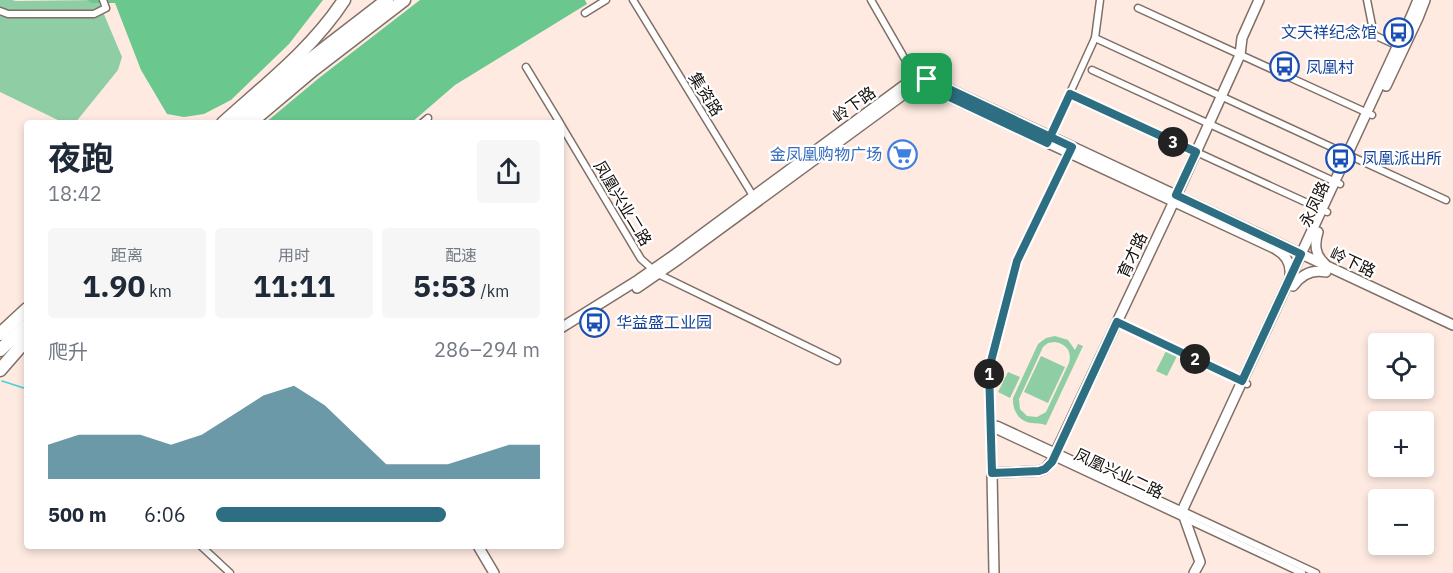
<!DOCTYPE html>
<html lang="zh">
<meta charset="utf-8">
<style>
body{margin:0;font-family:"IBM Plex Sans","Noto Sans SC",sans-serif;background:#f6f6f7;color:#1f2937;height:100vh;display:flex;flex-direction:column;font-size:22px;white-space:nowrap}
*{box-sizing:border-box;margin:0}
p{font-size:20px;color:#747a83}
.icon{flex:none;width:33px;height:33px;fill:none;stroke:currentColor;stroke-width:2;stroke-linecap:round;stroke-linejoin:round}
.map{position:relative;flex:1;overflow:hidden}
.side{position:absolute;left:24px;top:120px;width:540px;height:429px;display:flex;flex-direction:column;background:#fff;border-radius:6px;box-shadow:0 3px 9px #0003}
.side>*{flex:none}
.buttons{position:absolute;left:1368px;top:333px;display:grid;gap:12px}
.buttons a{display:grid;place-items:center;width:66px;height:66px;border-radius:6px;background:#fff;box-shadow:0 3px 9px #0003;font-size:30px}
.pin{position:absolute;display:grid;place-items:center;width:51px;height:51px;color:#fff;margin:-26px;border-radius:12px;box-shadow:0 3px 9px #0006}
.km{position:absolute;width:30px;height:30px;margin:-15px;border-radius:50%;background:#222;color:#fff;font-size:16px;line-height:30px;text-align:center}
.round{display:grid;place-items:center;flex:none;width:63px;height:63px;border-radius:6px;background:#f6f6f7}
.headline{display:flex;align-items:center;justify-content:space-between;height:102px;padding:0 24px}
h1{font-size:33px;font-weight:700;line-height:45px}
.stats{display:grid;grid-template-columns:repeat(3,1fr);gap:9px;height:102px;padding:6px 24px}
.stats div{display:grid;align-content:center;border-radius:6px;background:#f6f6f7;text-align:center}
.stats b{font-size:30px;font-weight:700}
.stats small{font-size:16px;font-weight:400}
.stats p{font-size:16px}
.chart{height:168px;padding:12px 24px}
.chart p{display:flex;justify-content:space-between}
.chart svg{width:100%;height:108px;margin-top:6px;fill:#2e6e83;opacity:.7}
ul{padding:0 24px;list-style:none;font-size:20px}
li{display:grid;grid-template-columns:96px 72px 1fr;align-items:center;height:45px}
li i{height:15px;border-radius:8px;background:#2e6e83}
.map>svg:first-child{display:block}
.green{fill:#8fcea4;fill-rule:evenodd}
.forest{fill:#6ac78d}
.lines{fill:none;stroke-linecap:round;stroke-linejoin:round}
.stream{stroke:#3cd5d8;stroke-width:1.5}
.street-casing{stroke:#806f66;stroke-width:9}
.secondary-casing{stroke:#806f66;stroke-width:12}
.highway-casing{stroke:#806f66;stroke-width:15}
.street{stroke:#fff;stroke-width:6}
.secondary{stroke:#fff;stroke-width:9}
.highway{stroke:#fff;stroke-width:12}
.route-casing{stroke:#fff;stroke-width:12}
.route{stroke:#2e6e83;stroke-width:8}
.labels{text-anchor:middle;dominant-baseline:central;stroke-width:4.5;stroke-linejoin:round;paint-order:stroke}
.transit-label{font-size:16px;fill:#164399;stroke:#fff;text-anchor:start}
.street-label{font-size:16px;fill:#140e0b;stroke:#fff}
.shop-label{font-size:16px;fill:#366cbe;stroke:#fff;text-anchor:end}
</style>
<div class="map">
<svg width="1453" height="573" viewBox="0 0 1453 573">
<rect width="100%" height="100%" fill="#feeae1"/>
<g class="green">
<path d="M0 0H12L16 1 98 0 122 57 118 70 75 123H64L0 92Z"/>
<path d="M1055 336 1068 340 1075 350 1078 344 1083 346 1046 425C1040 423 1038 424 1032 423 1019 422 1012 410 1013 398L1038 344 1046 338ZM1055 342C1067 344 1072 352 1069 363L1046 412 1037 417 1027 416 1020 409 1019 399 1043 347 1048 343Z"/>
<path d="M1166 351 1177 356 1167 376 1156 371Z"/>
<path d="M1041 356 1065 367 1048 403 1024 392Z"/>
<path d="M1008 372 1020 377 1010 398 998 392Z"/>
</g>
<g class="forest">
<path d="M87 0H323L289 44 231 100 204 114 184 117 167 114 141 70 115 3H92Z"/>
<path d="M420 0H585L587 4 455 85 411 123H265L319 78Z"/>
</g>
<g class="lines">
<path class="stream" d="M2 381 27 389"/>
<defs>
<g id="street">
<path d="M633 0 755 199"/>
<path d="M871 0 917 80"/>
<path d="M1367 0 1374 35 1398 46"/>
<path d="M1138 8 1372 115"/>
<path d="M0 11 8 14H94L106 8 103 0"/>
<path d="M585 13 606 0"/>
<path d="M1095 38 1446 200"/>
<path d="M526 67 560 123"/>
<path d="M1092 70 1340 184"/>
<path d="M1070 94 1327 212"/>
<path d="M422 123 428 118"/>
<path d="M561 125 641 259 658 274 837 361"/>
<path d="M1049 139 1095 38 1100 0"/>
<path d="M1117 322 1247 384"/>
<path d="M990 424 998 425 1316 573"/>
<path d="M991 425 998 431 1302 573"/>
<path d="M992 473 989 369 1017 261 1071 150"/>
<path d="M201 546 230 573"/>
</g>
<g id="secondary">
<path d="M1386 86 1418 18 1425 0"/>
<path d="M1318 232C1314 245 1315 255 1325 264"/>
<path d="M1277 250C1286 255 1291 264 1290 275"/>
<path d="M1293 286C1301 275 1312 269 1326 272"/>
<path d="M637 288 679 259 911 89 920 86 930 88 1278 250"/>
<path d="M561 328 638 280 671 257 907 83C916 77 922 77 932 81L1453 325"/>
<path d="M478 546 494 573"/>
<path d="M994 573 992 473 1039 471 1045 469 1051 462 1169 212 1240 55 1242 38 1259 0"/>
<path d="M1194 573 1200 562 1182 511 1410 19 1418 0"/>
</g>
<g id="highway">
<path d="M223 123C265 85 313 48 344 0"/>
<path d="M233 123 308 61 387 0"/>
<path d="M250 123 313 70 404 0"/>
<path d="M0 334 27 309"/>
<path d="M0 350 27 325"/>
<path d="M0 370 27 339"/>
</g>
</defs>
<use href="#street" class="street-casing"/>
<use href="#secondary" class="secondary-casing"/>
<use href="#highway" class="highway-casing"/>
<use href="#street" class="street"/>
<use href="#secondary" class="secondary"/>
<use href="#highway" class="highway"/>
</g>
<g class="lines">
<defs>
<path id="route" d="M927 79 930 80 1072 147 1017 261 989 369 992 473 1039 471 1045 469 1052 462 1117 322 1242 381 1301 254 1176 195 1196 152 1070 94 1050 137 1047 143 930 88 920 86 917 78 927 79"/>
</defs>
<use href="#route" class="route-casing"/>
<use href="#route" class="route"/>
</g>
<defs>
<symbol id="bus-ring" viewBox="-11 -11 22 22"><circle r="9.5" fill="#fff" stroke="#1a4fb4" stroke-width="1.5"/><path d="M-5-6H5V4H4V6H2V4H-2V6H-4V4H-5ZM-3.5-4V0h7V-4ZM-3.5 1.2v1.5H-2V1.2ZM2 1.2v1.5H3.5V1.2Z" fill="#1a4fb4"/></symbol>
<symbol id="supermarket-ring" viewBox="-11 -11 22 22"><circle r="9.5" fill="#fff" stroke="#3f7fe0" stroke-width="1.5"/><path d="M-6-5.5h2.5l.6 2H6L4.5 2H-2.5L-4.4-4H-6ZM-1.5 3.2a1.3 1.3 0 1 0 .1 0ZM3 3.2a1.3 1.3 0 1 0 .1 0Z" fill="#3f7fe0"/></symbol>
</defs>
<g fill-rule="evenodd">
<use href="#bus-ring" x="1382" y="16" width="33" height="33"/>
<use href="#bus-ring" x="1268" y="50" width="33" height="33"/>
<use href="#supermarket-ring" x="886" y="138" width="33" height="33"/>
<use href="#bus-ring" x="1324" y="142" width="33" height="33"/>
<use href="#bus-ring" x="578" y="306" width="33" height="33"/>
</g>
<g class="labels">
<g class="transit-label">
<text x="1377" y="32" text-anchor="end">文天祥纪念馆</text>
<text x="1306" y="67">凤凰村</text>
<text x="1362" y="158">凤凰派出所</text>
<text x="616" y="322">华益盛工业园</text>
</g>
<g class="street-label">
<text transform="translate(706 94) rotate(58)">集资路</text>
<text transform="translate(854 104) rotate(-36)">岭下路</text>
<text transform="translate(623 203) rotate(59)">凤凰兴业二路</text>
<text transform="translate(1314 204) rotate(-65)">永凤路</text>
<text transform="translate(1132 255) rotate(-65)">育才路</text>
<text transform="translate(1353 262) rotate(25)">岭下路</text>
<text transform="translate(1119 473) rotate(25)">凤凰兴业二路</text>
</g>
<g class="shop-label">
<text x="882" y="154">金凤凰购物广场</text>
</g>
</g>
</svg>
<div class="buttons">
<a><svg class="icon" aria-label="locate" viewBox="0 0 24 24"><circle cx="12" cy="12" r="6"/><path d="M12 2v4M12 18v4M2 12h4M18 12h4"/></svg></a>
<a>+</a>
<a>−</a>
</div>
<div class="pin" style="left:927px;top:79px;background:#1e9e55"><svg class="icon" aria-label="arrive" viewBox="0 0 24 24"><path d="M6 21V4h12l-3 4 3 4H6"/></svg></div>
<b class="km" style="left:989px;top:374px">1</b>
<b class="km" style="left:1195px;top:359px">2</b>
<b class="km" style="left:1173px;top:142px">3</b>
<section class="side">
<div class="headline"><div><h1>夜跑</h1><p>18:42</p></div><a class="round"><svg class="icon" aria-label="share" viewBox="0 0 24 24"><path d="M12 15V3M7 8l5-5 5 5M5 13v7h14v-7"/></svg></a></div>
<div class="stats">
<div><p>距离</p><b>1.90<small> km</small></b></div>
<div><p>用时</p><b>11:11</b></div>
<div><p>配速</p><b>5:53<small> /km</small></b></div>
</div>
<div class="chart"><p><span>爬升</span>286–294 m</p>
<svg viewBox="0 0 160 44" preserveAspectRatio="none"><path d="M0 44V30L10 26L20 26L30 26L40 30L50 26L60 18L70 10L80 6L90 14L100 26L110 38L120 38L130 38L140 34L150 30L160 30V44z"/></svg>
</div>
<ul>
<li><b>500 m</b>6:06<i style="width:71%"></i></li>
</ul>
</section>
</div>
